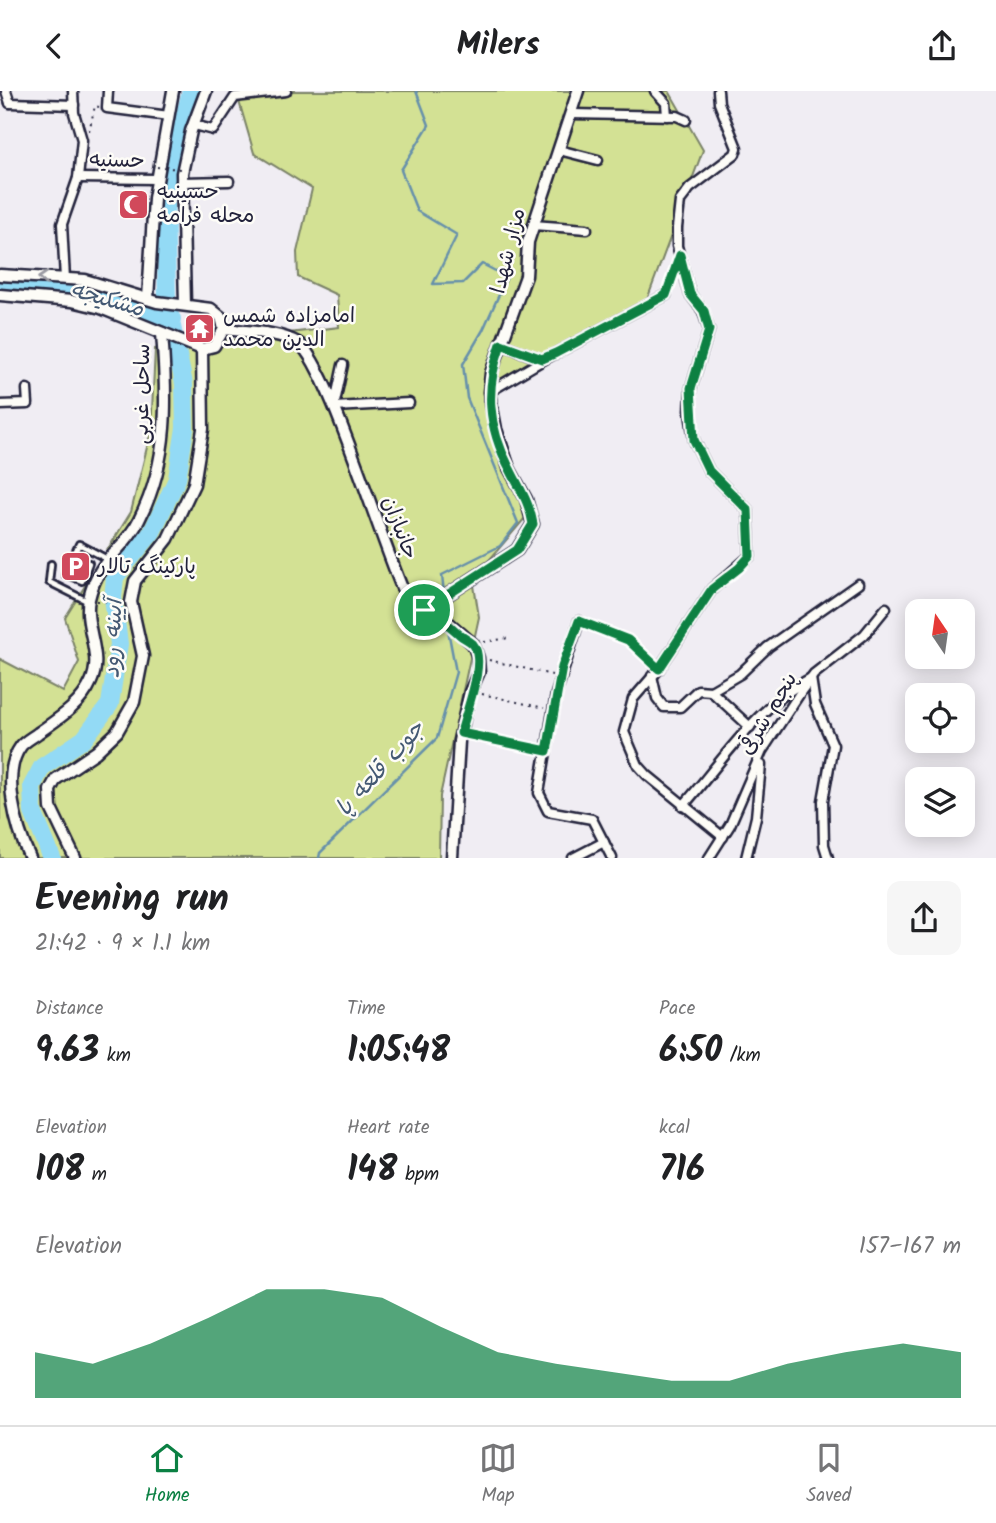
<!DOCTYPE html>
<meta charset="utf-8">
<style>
body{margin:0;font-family:Kalam,"Playpen Sans Arabic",sans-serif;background:#f6f6f6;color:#202124;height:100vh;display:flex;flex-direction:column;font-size:26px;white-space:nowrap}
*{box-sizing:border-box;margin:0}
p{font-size:23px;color:#757577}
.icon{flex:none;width:38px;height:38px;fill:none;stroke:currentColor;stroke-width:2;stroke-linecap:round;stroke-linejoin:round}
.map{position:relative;height:767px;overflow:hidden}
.sheet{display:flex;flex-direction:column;background:#fff;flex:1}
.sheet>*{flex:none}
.needle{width:46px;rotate:347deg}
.tools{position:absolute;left:905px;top:508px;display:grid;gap:14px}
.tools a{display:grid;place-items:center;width:70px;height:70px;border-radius:14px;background:#fff;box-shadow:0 4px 18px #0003;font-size:35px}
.pin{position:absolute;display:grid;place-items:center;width:60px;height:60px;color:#fff;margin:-30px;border:4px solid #fff;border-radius:50%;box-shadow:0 2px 7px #0007}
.round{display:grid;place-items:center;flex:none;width:74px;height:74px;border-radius:14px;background:#f6f6f6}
.headline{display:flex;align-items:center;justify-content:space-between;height:119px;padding:0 35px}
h1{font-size:38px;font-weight:700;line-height:52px}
.figures{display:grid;grid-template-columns:repeat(3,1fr);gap:10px;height:119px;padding:7px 35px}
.figures div{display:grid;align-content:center}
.figures b{font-size:35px;font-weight:700}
.figures small{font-size:19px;font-weight:400}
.figures p{font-size:19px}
.chart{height:196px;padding:14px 35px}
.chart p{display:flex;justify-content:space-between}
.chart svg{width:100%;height:126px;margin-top:7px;fill:#0b8043;opacity:.7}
header{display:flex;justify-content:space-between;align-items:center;height:91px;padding:0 35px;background:#fff;font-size:32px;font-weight:700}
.dock{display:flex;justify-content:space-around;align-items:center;height:98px;border-top:2px solid #e0e0e0;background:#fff;font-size:19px;color:#757577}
.dock a{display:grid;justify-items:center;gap:4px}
.dock .active{color:#0b8043}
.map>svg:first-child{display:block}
.green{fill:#d3e194;stroke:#7a8268;stroke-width:2}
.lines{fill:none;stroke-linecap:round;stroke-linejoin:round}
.stream{stroke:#6690ab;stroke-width:2.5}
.river{stroke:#93daf5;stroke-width:18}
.service-casing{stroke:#22223b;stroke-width:10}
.minor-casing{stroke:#22223b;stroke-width:13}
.tertiary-casing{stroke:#22223b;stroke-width:15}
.path{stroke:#22223b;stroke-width:2;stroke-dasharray:2 5;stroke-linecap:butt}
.service{stroke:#fdfcf7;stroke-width:4.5}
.minor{stroke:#fdfcf7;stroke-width:8}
.tertiary{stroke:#fdfcf7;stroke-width:10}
.path-bridge{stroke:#22223b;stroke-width:2;stroke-dasharray:2 5;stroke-linecap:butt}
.oneway{stroke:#9a9aa2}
.route-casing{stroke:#fff;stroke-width:14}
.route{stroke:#0b8043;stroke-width:9}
.labels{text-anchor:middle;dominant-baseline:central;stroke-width:5;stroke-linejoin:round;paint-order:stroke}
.street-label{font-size:21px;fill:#22223b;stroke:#fdfcf7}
.poi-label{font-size:21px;fill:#22223b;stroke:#fdfcf7;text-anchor:start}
.water-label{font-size:23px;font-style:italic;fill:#445973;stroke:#fdfcf7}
</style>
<header><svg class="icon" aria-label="back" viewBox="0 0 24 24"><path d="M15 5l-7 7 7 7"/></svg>Milers<svg class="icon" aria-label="share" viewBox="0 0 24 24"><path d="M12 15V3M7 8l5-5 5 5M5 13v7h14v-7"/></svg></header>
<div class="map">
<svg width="996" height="767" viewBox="0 0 996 767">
<rect width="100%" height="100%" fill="#f0edf3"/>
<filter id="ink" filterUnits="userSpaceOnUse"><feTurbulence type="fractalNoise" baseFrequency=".0143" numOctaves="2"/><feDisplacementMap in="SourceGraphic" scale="14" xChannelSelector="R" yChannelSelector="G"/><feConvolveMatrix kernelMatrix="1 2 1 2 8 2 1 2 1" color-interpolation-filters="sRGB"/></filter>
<g filter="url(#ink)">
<path class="green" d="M236 0H669L703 59 645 214 489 301 531 420 473 488 479 526 440 705 439 767H0V568L63 601 79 571 65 527 131 421 151 340 155 258 339 236 337 204 298 186 297 161 312 98 254 62Z"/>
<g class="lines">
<g class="stream">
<path d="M416 0 429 34 401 79 417 120 457 144 433 193 463 192 482 173 507 186 483 239 463 273 467 307 518 432 500 455 442 484 444 503"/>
<path d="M444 510 446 524"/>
<path d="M319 767 320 762 437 647 456 581 447 534"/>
</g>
<g class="river">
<path d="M0 193 66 196 172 228"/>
<path d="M52 767 33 721 32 695 42 676 84 648 110 613 119 553 113 507 115 486 152 441 177 388 185 337 184 293 167 211 165 104 191 0"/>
</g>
<defs>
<g id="service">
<path d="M89 472 82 490 65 483 79 453 107 468"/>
<path d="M51 473 49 491 87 510"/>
</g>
<g id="minor">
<path d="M6 0 10 12"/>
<path d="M108 0 107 17 169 25"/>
<path d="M655 0 666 12 667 25"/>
<path d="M718 0 719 12 737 57 735 63 690 97 680 110 677 137V155L690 203 703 220 709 239 691 297 690 322 694 349 709 380 748 419 750 465 712 498 659 578 633 608 624 641 638 674 647 684 723 746"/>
<path d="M10 12 74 14"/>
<path d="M572 23 677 25 686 29"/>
<path d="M194 34 213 39 235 6 286 0"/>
<path d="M559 59 598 69"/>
<path d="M78 87 156 88"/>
<path d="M181 91 229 90"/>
<path d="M533 134 587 138"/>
<path d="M65 188 62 133 78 87 82 49 74 22 73 0"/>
<path d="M501 253 543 269 666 204"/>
<path d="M343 274 334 316 409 312"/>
<path d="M489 301 543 269"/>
<path d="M0 314 28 313 27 298"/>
<path d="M579 530 556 603 539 702 548 720 592 728 612 767"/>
<path d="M652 585 657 607 664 616H680L698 599 711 600 740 583 768 556 858 493"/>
<path d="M711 600 750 636"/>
<path d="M683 715C723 670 756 615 811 587L815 613 833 654 823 710 824 754 828 767"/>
<path d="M573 767 604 751"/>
<path d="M709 767 730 734 762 660 802 599 814 583 864 544 886 517"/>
<path d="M746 767 756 726 761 674"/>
</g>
<g id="tertiary">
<path d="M0 184 85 189 157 211 211 218 221 226 224 238 214 255 202 258 101 217 72 210 0 204"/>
<path d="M148 208 154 107 173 0"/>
<path d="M185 214 182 82 191 40 206 0"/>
<path d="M224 238C247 241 277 240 298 252 327 268 386 468 409 513L443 527 473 553 478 567 479 581 470 601 459 650 452 767"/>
<path d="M424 519 517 459 533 433 526 408 509 377 496 338 489 301 491 282 526 185 528 151 578 0"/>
<path d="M30 767C17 739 0 683 21 655 25 650 33 646 38 642 58 628 81 614 91 591 104 564 83 536 89 508 98 467 124 460 139 429 170 369 167 306 162 242"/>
<path d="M75 767 51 717 50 699 56 688 96 661 117 641 134 611 143 565 131 511 135 490 168 448 194 393 203 338 202 258"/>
</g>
</defs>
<use href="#service" class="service-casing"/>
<use href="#minor" class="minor-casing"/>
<use href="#tertiary" class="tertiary-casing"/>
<g class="path">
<path d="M89 40 95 15 99 16"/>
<path d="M668 196 674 179"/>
<path d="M97 510 123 511"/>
<path d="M586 533 627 549 653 572"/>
<path d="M484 551 509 547"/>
<path d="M489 569 552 584"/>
<path d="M482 603 544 617"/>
<path d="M469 643 539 659"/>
</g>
<use href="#service" class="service"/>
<use href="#minor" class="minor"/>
<use href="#tertiary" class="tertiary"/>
<path class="path-bridge" d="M157 76 181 78"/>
</g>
<defs><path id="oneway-chevron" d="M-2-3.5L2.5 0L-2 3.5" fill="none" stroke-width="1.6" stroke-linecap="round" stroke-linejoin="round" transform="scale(1.75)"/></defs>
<use class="oneway" href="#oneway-chevron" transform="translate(43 187) rotate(-177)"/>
</g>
<g class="lines" filter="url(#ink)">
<defs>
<path id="route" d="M680 164 690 203 704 220 709 239 691 297 694 349 709 380 748 419 750 465 739 477 712 498 659 578 628 549 579 530 562 576 547 660 461 642C466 620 487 570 473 553 469 549 463 547 459 543 447 532 439 526 424 519L517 459 533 433C530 412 519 397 510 378 487 335 485 297 501 253L542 268 556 262 666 204Z"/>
</defs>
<use href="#route" class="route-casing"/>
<use href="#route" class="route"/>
</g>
<defs>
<symbol id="mosque-square" viewBox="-11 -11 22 22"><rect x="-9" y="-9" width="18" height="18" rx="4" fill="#d1495b" stroke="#fdfcf7"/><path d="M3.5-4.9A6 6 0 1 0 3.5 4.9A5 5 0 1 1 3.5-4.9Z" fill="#fff"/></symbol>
<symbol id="temple-square" viewBox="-11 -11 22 22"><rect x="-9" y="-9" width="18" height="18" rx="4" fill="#d1495b" stroke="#fdfcf7"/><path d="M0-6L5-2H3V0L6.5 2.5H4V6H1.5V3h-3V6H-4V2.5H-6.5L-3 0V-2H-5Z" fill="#fff"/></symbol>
<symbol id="parking-square" viewBox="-11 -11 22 22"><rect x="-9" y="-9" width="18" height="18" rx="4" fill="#d1495b" stroke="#fdfcf7"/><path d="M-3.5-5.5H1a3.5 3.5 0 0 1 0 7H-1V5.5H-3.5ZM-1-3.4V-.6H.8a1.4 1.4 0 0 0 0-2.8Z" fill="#fff"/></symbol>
</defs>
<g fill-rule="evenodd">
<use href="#mosque-square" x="116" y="96" width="35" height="35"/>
<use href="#temple-square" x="182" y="220" width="35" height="35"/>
<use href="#parking-square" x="58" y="458" width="35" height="35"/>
</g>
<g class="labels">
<g class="street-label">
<text transform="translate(117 70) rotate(1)">حسنیه</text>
<text transform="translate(509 160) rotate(-76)">مزار شهدا</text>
<text transform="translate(143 303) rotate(-89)">ساحل غربی</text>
<text transform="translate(399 437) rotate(69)">جانبازان</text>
<text transform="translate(769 623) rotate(-59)">پنجم شرقی</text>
</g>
<g class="poi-label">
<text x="157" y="101">حسینیه<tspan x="157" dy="24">محله فرامه</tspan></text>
<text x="223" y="225">امامزاده شمس<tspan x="223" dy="24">الدین محمد</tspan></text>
<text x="98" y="476">پارکینگ تالار</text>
</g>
<g class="water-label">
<text transform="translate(107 209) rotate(16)">مشکیجه</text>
<text transform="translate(114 548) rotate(-88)">آیینه رود</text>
<text transform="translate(381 678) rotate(-48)">جوب قلعه پا</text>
</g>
</g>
</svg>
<div class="tools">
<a><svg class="needle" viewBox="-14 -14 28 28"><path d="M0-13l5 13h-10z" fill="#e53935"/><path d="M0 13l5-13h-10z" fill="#757577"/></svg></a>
<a><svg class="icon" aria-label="locate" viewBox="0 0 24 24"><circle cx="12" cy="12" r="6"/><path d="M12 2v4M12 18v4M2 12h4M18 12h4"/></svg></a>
<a><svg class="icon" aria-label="layers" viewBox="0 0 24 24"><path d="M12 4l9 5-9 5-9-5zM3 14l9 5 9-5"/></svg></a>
</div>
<div class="pin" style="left:424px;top:519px;background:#1e9e55"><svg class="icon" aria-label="arrive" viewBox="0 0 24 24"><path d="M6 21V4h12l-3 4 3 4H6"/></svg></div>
</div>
<section class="sheet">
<div class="headline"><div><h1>Evening run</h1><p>21:42 · 9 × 1.1 km</p></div><a class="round"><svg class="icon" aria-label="share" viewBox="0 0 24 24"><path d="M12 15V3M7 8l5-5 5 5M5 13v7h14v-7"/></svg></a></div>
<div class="figures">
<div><p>Distance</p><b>9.63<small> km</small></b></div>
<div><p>Time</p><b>1:05:48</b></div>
<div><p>Pace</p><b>6:50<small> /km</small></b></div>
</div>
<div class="figures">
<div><p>Elevation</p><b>108<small> m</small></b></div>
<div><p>Heart rate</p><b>148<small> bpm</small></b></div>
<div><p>kcal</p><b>716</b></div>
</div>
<div class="chart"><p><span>Elevation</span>157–167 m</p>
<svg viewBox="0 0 160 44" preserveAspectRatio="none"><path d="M0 44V28L10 32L20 25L30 16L40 6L50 6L60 9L70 19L80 28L90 32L100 35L110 38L120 38L130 32L140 28L150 25L160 28V44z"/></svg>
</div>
</section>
<nav class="dock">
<a class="active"><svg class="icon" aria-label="home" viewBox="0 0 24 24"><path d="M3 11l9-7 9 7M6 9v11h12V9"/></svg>Home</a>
<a><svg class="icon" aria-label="map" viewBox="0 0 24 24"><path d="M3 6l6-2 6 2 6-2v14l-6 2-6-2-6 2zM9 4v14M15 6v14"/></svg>Map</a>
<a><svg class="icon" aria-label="saved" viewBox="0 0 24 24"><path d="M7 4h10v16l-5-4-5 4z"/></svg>Saved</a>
</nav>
